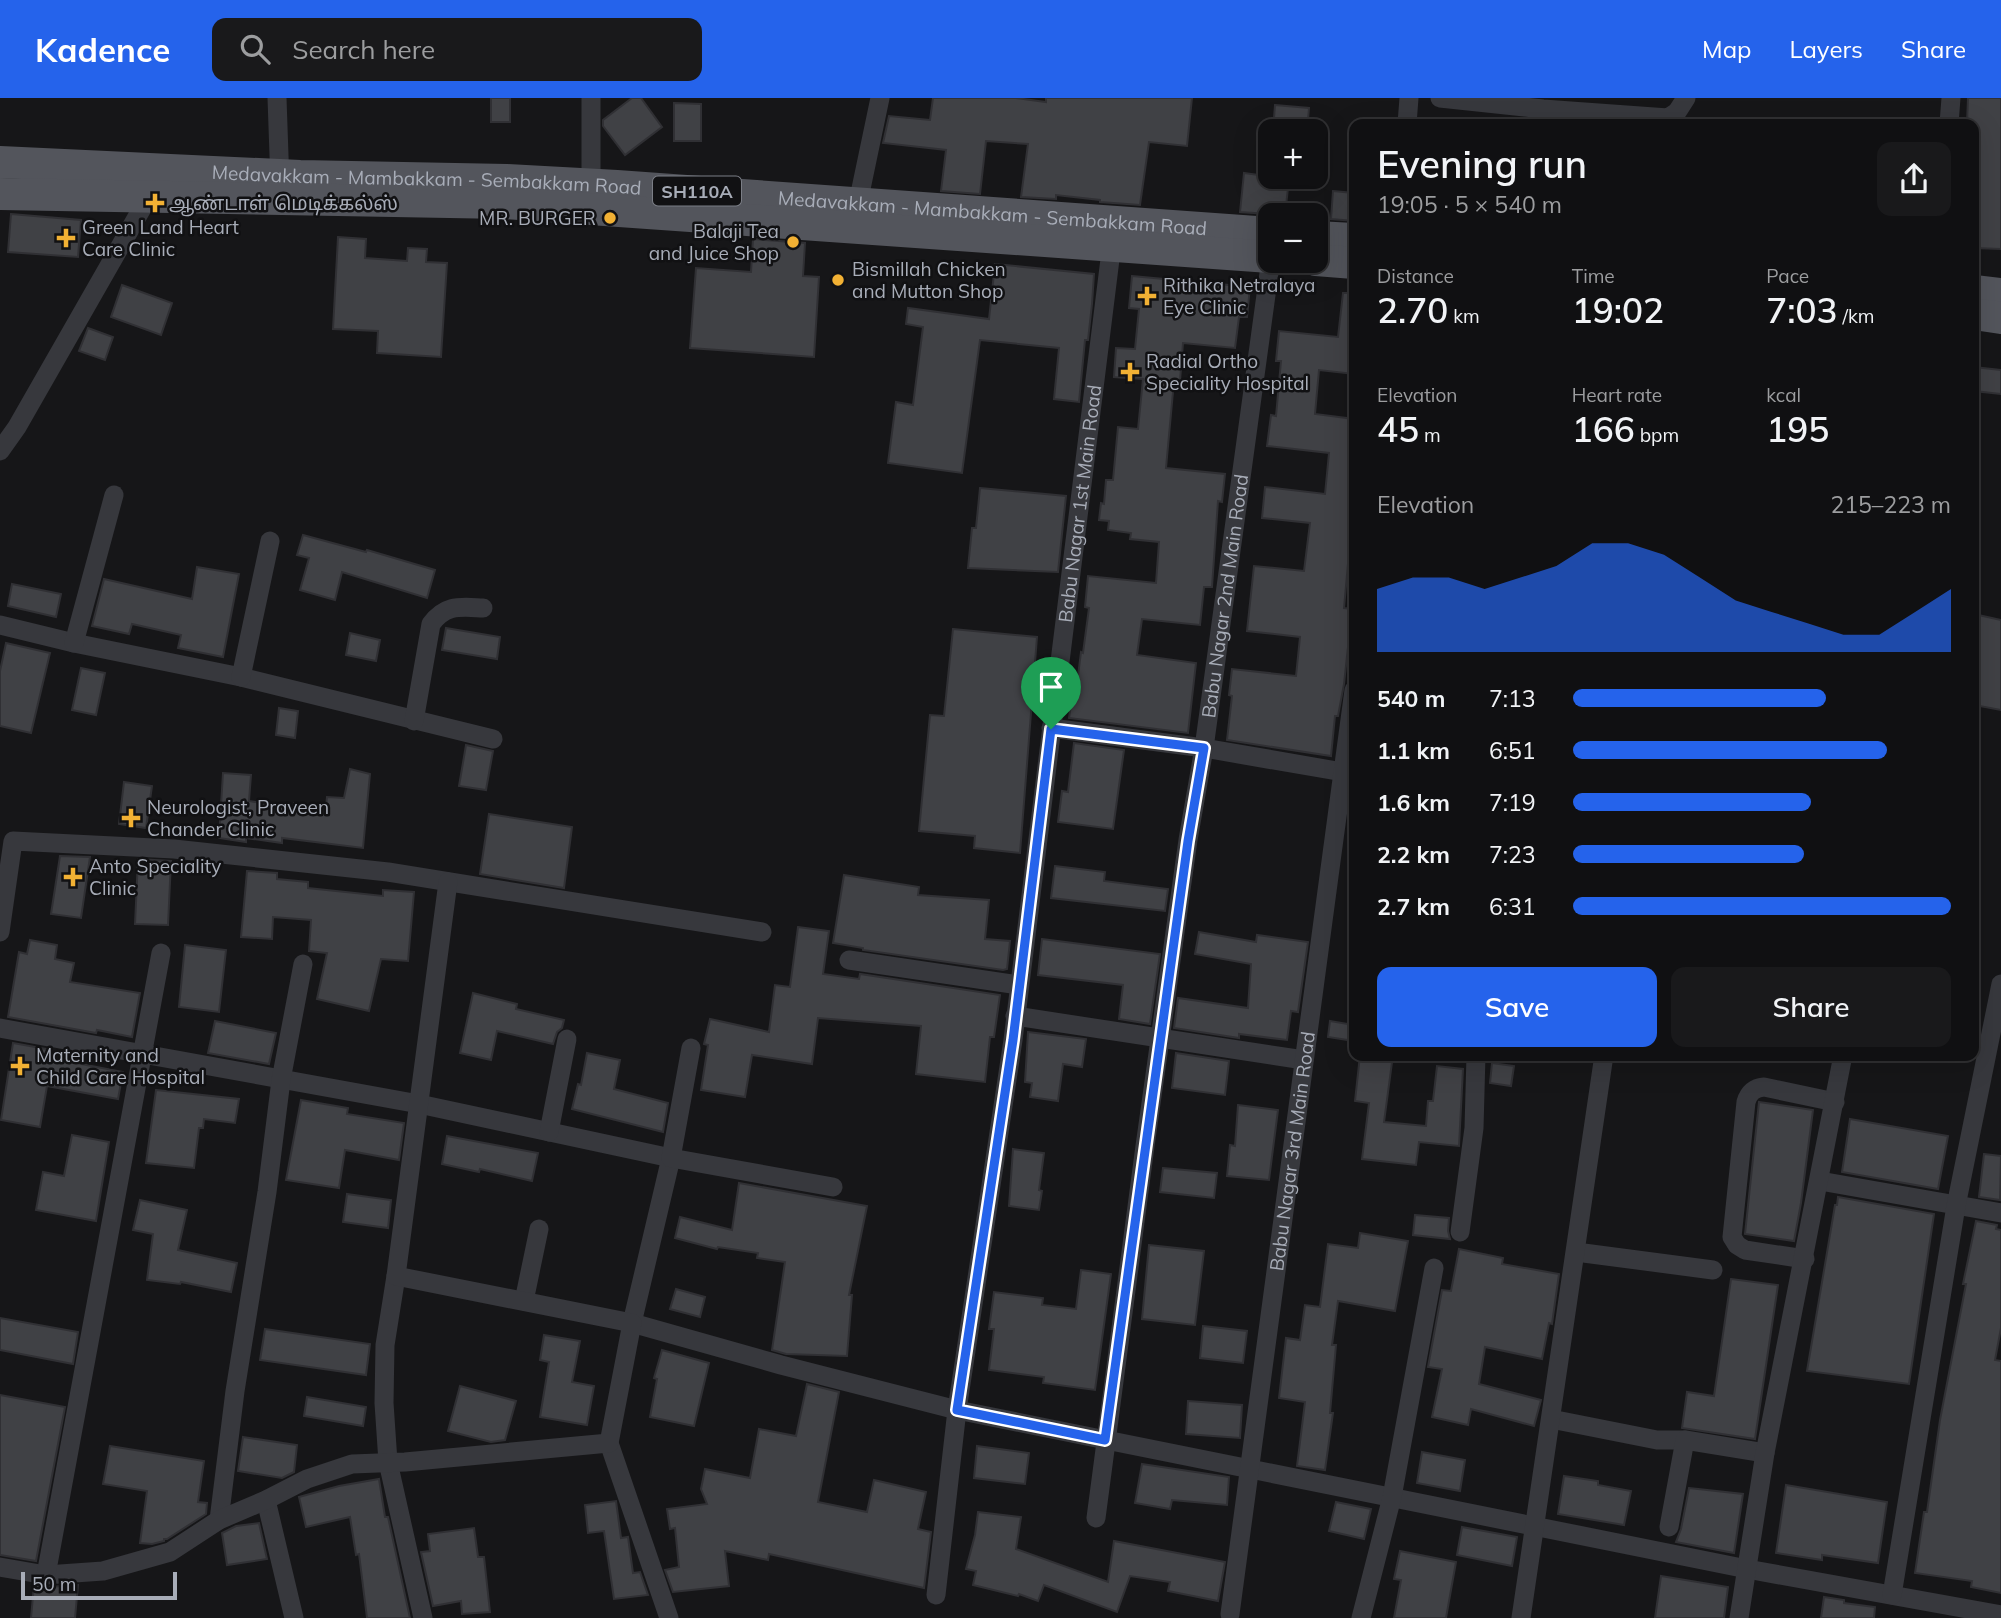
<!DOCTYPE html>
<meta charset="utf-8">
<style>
body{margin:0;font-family:Mulish,"Noto Sans Tamil",sans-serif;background:#19191b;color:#f1f3f6;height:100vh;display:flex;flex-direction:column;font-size:26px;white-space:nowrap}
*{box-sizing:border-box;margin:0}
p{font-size:23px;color:#9c9d9f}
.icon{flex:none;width:38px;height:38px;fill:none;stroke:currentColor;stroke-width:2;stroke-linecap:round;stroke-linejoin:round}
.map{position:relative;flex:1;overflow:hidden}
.drawer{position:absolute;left:1349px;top:21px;width:630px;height:942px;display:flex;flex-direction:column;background:#101012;border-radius:14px;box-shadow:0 7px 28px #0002,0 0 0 2px #303032}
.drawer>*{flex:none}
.controls{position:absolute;left:1258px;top:21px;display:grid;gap:14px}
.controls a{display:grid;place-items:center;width:70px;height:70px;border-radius:14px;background:#101012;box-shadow:0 7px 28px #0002,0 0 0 2px #303032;font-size:35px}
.scale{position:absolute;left:21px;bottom:18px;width:156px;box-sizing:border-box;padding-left:7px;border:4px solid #a8adb8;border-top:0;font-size:19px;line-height:24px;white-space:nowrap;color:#a8adb8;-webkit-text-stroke:5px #111113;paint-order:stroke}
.pin{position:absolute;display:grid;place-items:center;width:60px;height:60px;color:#fff;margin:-72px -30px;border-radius:50% 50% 50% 0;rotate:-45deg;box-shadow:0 0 7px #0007}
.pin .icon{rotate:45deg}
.round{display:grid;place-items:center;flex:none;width:74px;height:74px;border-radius:14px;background:#19191b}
.overview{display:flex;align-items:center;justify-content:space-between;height:119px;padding:0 28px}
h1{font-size:38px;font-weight:600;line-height:52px}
.figures{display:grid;grid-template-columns:repeat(3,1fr);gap:10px;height:119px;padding:7px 28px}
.figures div{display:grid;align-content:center}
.figures b{font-size:35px;font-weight:600}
.figures small{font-size:19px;font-weight:400}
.figures p{font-size:19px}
.chart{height:196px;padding:14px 28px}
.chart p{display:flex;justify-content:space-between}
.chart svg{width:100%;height:126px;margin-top:7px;fill:#2563eb;opacity:.7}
.primary-button{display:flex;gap:14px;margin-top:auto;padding:14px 28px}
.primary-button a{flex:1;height:80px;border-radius:14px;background:#2563eb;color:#fff;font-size:28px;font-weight:600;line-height:80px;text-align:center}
.primary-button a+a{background:#19191b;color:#f1f3f6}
ul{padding:0 28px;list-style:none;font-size:23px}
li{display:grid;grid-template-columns:112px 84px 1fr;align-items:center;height:52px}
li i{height:18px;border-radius:9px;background:#2563eb}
header{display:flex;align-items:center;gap:42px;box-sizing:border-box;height:98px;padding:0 35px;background:#2563eb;color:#fff}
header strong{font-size:33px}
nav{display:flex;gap:38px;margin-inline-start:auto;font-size:24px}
.search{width:490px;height:63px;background:#19191b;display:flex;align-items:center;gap:18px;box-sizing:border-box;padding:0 24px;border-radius:14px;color:#9c9d9f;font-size:26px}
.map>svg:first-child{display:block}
.building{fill:#404145;stroke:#303034;stroke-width:2}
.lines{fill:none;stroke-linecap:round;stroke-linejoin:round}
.minor{stroke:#37383d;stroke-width:19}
.primary{stroke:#53555c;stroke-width:32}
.route-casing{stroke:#fff;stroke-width:14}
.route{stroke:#2563eb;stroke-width:9}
.poi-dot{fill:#f2b134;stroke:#111113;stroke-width:2.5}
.labels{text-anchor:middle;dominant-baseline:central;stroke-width:5;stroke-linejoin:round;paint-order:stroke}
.shield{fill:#111113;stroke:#7b7e86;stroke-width:2}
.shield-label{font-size:18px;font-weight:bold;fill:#a8adb8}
.street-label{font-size:19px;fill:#a8adb8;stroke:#111113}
.poi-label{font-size:19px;fill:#a8adb8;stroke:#111113;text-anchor:start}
</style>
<header>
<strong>Kadence</strong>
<div class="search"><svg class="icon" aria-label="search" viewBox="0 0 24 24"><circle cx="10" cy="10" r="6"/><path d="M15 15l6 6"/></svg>Search here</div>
<nav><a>Map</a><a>Layers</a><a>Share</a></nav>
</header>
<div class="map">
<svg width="2001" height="1520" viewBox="0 0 2001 1520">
<rect width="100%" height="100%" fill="#161618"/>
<g class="building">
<rect x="491" y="0" width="19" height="24"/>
<path d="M632 0H641L662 29 625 57 603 28V22Z"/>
<path d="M933 0H1016L1046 4V0H1192L1187 48 1149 44 1140 107 1100 104V102L1056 97V101L1021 99 1028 46 986 43 980 96 941 93 946 52 883 45 889 18 930 22Z"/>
<path d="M1968 0H2001V151L1974 150V26H1967Z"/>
<path d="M674 5 701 6V43H674Z"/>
<path d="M1275 7 1309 10 1307 33H1273Z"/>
<path d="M1244 75 1289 81 1285 117 1240 114Z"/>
<path d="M1333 93 1354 95V123L1331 121Z"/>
<path d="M11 116 81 122 78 159 8 154Z"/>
<path d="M338 139 366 141 365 160 407 163 408 150 427 151 426 164 447 165 441 259 377 255 378 233 333 231Z"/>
<path d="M753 141 805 145 803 178 819 179 814 259 690 250 696 170 751 174Z"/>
<path d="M995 166 1094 176 1092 206 1088 242H1085L1079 304 1054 301 1059 250 980 242 962 375 888 365 896 304 913 307 923 229 906 226 908 210 989 221Z"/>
<path d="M1132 178 1250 189 1247 219H1239L1235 250 1183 245 1180 283H1174L1166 370 1225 376 1222 404 1218 403 1212 489H1204L1200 527 1142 521 1137 557 1196 565 1188 635 1069 620 1074 586H1077L1081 554 1083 555 1089 510 1085 509 1088 478 1156 485 1159 444 1130 441 1131 435 1108 432 1109 423 1099 422 1101 405 1104 406 1106 382H1113L1118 329 1138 331 1143 281 1114 279 1116 250 1135 251 1139 211 1129 210Z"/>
<path d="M122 187 172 205 161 237 111 219Z"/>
<path d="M1343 195H1354V276L1319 272 1315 316 1354 321V467L1348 466 1344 510 1354 511V541L1349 540 1344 586 1338 618H1335L1331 658 1227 642 1232 598 1229 597 1232 571 1296 578 1300 539 1247 533 1254 468 1304 473 1310 425 1262 420 1265 389 1325 396 1329 355 1267 348 1271 317 1276 318 1281 263H1276L1279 233 1338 239Z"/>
<path d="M88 230 113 239 105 262 79 253Z"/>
<path d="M1974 269 2001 272V296L1974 293Z"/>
<path d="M980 390 1066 398 1058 474 968 470 972 430H976Z"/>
<path d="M303 437 366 454 367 452 435 472 427 500 342 474 335 502 300 492 309 460 297 457Z"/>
<path d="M197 469 239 476 223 559 178 550 181 537 132 526 129 536 92 528 104 481 192 501Z"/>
<path d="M12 486 61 496 56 519 8 508Z"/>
<path d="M1974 516 2001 522V612L1974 607Z"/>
<path d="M446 530 500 539 497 561 442 552Z"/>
<path d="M953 531 1037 539 1020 755 974 750 975 738 919 733 930 617 944 618Z"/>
<path d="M350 535 380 542 376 563 346 557Z"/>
<path d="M6 545 50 555 31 635 0 628V573Z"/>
<path d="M81 570 105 575 96 617 72 612Z"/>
<path d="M279 610 298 613 295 640 276 637Z"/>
<path d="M1074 645 1124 652 1113 731 1058 724 1062 693 1068 694Z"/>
<path d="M466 647 493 653 486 692 459 688Z"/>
<path d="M350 671 370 676 363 750 282 740V745L246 740V744L219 740 223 675 251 677 249 703 293 710 294 705 326 709 327 699 344 700Z"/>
<path d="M124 684 152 688 146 730 119 726Z"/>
<path d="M489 716 572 729 564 790 480 776Z"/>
<path d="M60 758 90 759 81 820 51 816Z"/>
<path d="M138 761 171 763 168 827 135 826Z"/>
<path d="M1055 768 1105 774 1104 783 1168 791 1165 813 1051 800Z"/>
<path d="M247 773 277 775V781L308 784V790L383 798V792L414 794 408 863 381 861 369 913 317 901 327 855 309 853 311 822 273 819 272 841 241 839Z"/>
<path d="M844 777 919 789 918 797 989 802 985 841 1010 843 1007 871 1003 872 863 852V850L833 845Z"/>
<path d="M798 829 829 833 823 876 859 881 860 876 1000 897 994 939H990L985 984 916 976 921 928 818 920 812 966 752 957 745 999 701 992 708 947 704 946 710 921 769 934 775 887 790 889Z"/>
<path d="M1199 834 1256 844 1257 837 1308 844 1298 914 1291 913 1287 942 1239 936V940L1174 930 1178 900 1248 910 1251 866 1195 856Z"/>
<path d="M1042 841 1160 856 1150 926 1119 921 1123 887 1038 877Z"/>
<path d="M30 842 57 847 55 861 74 865 70 884 140 895 132 939 97 932 96 935 8 919 19 854 27 856Z"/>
<path d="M185 847 226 852 219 914 179 909Z"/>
<path d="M473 895 517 906 516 911 564 922 562 930 557 934 553 946 497 933 491 962 460 955Z"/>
<path d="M215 923 276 935 269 966 208 955Z"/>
<path d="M1330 923 1354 927V943L1328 939Z"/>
<path d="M1028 934 1086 941 1082 969 1063 966 1058 1003 1030 999 1032 985 1025 984Z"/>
<path d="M13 945 52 952 50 960 123 974 118 1001 47 988 40 1029 1 1022Z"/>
<path d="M587 955 620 962 614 991 668 1005 663 1034 572 1011 578 986 581 987Z"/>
<path d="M1176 955 1229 963 1225 997 1172 990Z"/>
<path d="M1360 957H1393L1384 1024 1426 1028 1428 1003H1433L1437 968 1463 971 1459 1048 1419 1044 1416 1067 1362 1061 1369 1005 1355 1003Z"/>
<path d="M1492 965 1514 968 1511 988 1490 985Z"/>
<path d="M156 992 239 1001 235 1025 204 1021 203 1030H199L194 1070 146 1065Z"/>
<path d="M301 1002 348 1010 347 1016 404 1025 399 1062 345 1052 339 1090 286 1082Z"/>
<path d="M1759 1004 1813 1012 1801 1105 1794 1143 1745 1136Z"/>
<path d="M1238 1007 1278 1012 1269 1082 1227 1078 1230 1047 1235 1048Z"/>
<path d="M1850 1021 1948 1038 1938 1091 1842 1074Z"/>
<path d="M72 1037 109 1044 96 1123 36 1112 43 1074 64 1078Z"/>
<path d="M447 1038 538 1055 532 1083 480 1071 479 1074 442 1066Z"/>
<path d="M1013 1051 1044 1055 1039 1092 1042 1093 1039 1112 1009 1108Z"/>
<path d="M1984 1056 2001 1058 2000 1102 1979 1099Z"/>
<path d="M1163 1070 1217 1075 1214 1100 1160 1094Z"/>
<path d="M739 1085 867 1108 849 1197H852L847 1258 786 1256 772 1252 785 1164 757 1160 758 1155 718 1149 717 1151 675 1140 680 1119 732 1132Z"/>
<path d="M347 1096 391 1102 388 1130 343 1124Z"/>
<path d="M1838 1099 1934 1116 1909 1286 1807 1273 1835 1107H1837Z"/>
<path d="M140 1102 187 1112 178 1152 237 1165 231 1194 181 1184 180 1186 147 1182 153 1136 133 1132Z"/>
<path d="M1415 1117 1449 1120 1448 1133 1450 1141 1413 1137Z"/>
<path d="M1976 1123 1997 1127 1996 1131 2001 1132V1230L1995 1262 2001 1263V1495L1971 1489 1972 1483 1915 1475 1924 1414H1927L1940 1322 1966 1186H1963Z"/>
<path d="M1360 1135 1408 1143 1395 1213 1338 1203 1332 1247H1336L1330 1315H1333L1325 1372 1297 1368 1305 1304 1279 1300 1286 1240 1300 1242 1305 1207 1320 1209 1328 1146 1358 1150Z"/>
<path d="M1149 1147 1204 1153 1195 1227 1142 1221Z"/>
<path d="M1459 1151 1503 1160 1502 1166 1559 1176 1552 1226 1549 1225 1542 1261 1485 1249 1479 1286 1541 1302 1534 1328 1471 1311 1468 1327 1432 1319 1442 1271 1428 1269 1442 1192 1451 1193Z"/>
<path d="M1081 1172 1111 1176 1095 1292 1043 1285 1044 1279 989 1272 994 1231H989L994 1194 1043 1200 1042 1207 1076 1211Z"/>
<path d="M1731 1181 1778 1187 1755 1341 1682 1330 1687 1294 1714 1298Z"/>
<path d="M676 1191 705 1199 700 1219 670 1211Z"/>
<path d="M0 1220 78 1234 73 1266 0 1252Z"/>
<path d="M1203 1228 1247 1233 1243 1265 1200 1260Z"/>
<path d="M265 1231 370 1246 366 1277 260 1262Z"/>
<path d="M544 1237 580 1243 572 1284 594 1288 587 1327 540 1319 549 1264 540 1262Z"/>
<path d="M662 1252 709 1265 694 1328 650 1319 657 1281 654 1280Z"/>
<path d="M807 1286 839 1294 818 1404 867 1414 874 1382 926 1394 918 1431 931 1434 924 1490 769 1456 768 1462 725 1453 729 1488 673 1494 665 1472 679 1469 675 1430 670 1431 667 1411 707 1406 701 1391 705 1371 750 1380 759 1331 796 1338Z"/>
<path d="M460 1288 516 1303 505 1342 491 1344 448 1333Z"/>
<path d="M0 1297 65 1309 36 1463 0 1457Z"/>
<path d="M307 1299 366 1309 363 1328 304 1318Z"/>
<path d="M1188 1303 1242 1307 1240 1340 1186 1336Z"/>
<path d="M243 1339 297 1347 294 1374 282 1380 238 1373Z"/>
<path d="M110 1348 204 1363 198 1404 207 1405 206 1416 167 1441H164V1443L152 1446 140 1445 147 1393 103 1386Z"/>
<path d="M977 1348 1029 1355 1025 1386 974 1380Z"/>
<path d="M1422 1354 1465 1362 1460 1393 1417 1385Z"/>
<path d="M1142 1366 1229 1379 1227 1407 1172 1402 1170 1411 1135 1405Z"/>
<path d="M1564 1378 1598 1383V1387L1631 1393 1624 1427 1558 1416Z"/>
<path d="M379 1381 385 1419H388L410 1520H367L359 1456 356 1457 350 1419 306 1429 299 1399 339 1388Z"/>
<path d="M1786 1387 1887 1404 1878 1465 1822 1457V1462L1776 1455Z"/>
<path d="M1689 1390 1743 1396 1734 1455 1676 1444 1681 1431Z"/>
<path d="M616 1403 621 1440 628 1439 633 1475 640 1474 648 1497 614 1501 604 1433 588 1435 585 1407Z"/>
<path d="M1336 1404 1371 1411 1364 1441 1329 1433Z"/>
<path d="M978 1414 1021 1419 1016 1451 1108 1484 1114 1443 1225 1464 1218 1503 1168 1493 1170 1484 1130 1478 1117 1514 1044 1487 1038 1503 1019 1496 1018 1498 973 1487 976 1473 966 1471 975 1437Z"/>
<path d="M259 1425 267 1461 227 1467 222 1435 236 1428Z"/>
<path d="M1462 1429 1517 1439 1512 1468 1457 1457Z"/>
<path d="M474 1430 478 1459H484L490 1514 462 1516 461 1503 433 1508 421 1454 430 1453 428 1436Z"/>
<path d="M1400 1453 1456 1464 1446 1520H1394L1401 1482 1394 1481Z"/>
<path d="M1661 1478 1728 1489 1724 1520H1655Z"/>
<path d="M34 1487 47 1489 78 1487 75 1520H31Z"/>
<path d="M1824 1499 1844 1502V1505L1875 1509 1874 1520H1821Z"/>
</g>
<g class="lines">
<g class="minor">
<path d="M277 0 280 86"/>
<path d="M1440 0 1543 11 1668 20 1677 14 1686 0"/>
<path d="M1407 26 1409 0"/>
<path d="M1949 26 1951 0"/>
<path d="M591 97V0"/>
<path d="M858 105 880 0"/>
<path d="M0 353 17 329 149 98"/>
<path d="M0 527 74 545 241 579 493 641"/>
<path d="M74 545 114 397"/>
<path d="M241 579 270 443"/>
<path d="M414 623 431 526C446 506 460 509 483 510"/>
<path d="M1051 630 1204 650 1343 674"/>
<path d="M0 834 13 743 174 751 388 774 762 834"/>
<path d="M849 862 1019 887"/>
<path d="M1015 918 1304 962"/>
<path d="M0 930 419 1006 671 1060 632 1225 781 1267 957 1312 1747 1471 2001 1517"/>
<path d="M691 950 671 1060 833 1089"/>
<path d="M549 1034 567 941"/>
<path d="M1820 1083 2001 1115"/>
<path d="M1460 1134 1474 1030 1476 957"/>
<path d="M1576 1154 1713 1172"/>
<path d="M1805 1161 1745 1152 1737 1147 1732 1139 1746 1004C1749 994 1754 990 1764 989L1835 1004"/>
<path d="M396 1178 385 1247 384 1305 388 1364 423 1520"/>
<path d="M524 1203 539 1131"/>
<path d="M1551 1321 1657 1342H1685"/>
<path d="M609 1345 669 1520"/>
<path d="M266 1402 294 1520"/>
<path id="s1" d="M1096 1420 1145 1048 1188 742 1204 650 1269 175 1268 158"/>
<path d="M219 1422 235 1293 267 1094 281 982 303 866"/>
<path d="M1669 1429 1685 1342 1765 1355"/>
<path d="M0 1469 46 1477 103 1473 170 1454 219 1422 266 1402 307 1381 352 1366 405 1364 609 1345 632 1225 396 1178 448 784"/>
<path d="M46 1477 161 855"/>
<path id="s2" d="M936 1497 957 1312 1013 942 1113 137"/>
<path d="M1892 1497 1956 1108 2001 886"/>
<path id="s3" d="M1230 1516 1354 592"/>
<path d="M1361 1520 1392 1399 1434 1170"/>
<path d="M1521 1520 1604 957"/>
<path d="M1739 1520 1765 1355 1843 957"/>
</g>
<g class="primary">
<path id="s4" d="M0 64 300 78 507 82 617 88 1270 135"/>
<path d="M0 96 505 105 1270 159"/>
<path d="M1316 139 1354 141"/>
<path d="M1316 162 1354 165"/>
<path d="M1974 193 2001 196"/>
<path d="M1974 216 2001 220"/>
</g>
</g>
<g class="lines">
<defs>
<path id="route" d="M1051 631 1204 650 1188 743 1105 1342 957 1312 1013 942Z"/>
</defs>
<use href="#route" class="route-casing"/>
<use href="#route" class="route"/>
</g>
<g class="poi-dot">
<path d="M151.5 94.5h7v7h7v7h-7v7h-7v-7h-7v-7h7z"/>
<circle cx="610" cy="120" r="7"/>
<path d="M62.5 129.5h7v7h7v7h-7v7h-7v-7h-7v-7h7z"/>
<circle cx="793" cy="144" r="7"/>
<circle cx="838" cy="182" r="7"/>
<path d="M1143.5 187.5h7v7h7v7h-7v7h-7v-7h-7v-7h7z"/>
<path d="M1126.5 263.5h7v7h7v7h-7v7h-7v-7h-7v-7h7z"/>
<path d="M127.5 709.5h7v7h7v7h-7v7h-7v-7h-7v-7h7z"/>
<path d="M69.5 768.5h7v7h7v7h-7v7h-7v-7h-7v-7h7z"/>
<path d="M16.5 957.5h7v7h7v7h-7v7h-7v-7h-7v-7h7z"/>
</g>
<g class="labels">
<rect class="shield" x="653" y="78.5" width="88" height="29" rx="5"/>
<g class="shield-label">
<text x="697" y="93">SH110A</text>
</g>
<g class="street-label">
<text stroke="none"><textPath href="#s4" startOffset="427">Medavakkam - Mambakkam - Sembakkam Road</textPath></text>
<text stroke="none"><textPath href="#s4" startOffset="994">Medavakkam - Mambakkam - Sembakkam Road</textPath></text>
<text stroke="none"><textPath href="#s2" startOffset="1101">Babu Nagar 1st Main Road</textPath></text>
<text stroke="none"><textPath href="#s1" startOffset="931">Babu Nagar 2nd Main Road</textPath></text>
<text stroke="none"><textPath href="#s3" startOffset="467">Babu Nagar 3rd Main Road</textPath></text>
</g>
<g class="poi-label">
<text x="169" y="105">ஆண்டாள் மெடிக்கல்ஸ்</text>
<text x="596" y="120" text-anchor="end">MR. BURGER</text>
<text x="82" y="129">Green Land Heart<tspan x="82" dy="22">Care Clinic</tspan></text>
<text x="779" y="133" text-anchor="end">Balaji Tea<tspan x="779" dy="22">and Juice Shop</tspan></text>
<text x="852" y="171">Bismillah Chicken<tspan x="852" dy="22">and Mutton Shop</tspan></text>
<text x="1163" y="187">Rithika Netralaya<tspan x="1163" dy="22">Eye Clinic</tspan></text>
<text x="1146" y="263">Radial Ortho<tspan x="1146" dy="22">Speciality Hospital</tspan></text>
<text x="147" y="709">Neurologist, Praveen<tspan x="147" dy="22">Chander Clinic</tspan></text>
<text x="89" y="768">Anto Speciality<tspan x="89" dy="22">Clinic</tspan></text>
<text x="36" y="957">Maternity and<tspan x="36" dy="22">Child Care Hospital</tspan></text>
</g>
</g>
</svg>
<div class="controls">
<a>+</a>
<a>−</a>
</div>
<div class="scale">50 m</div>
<div class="pin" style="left:1051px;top:631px;background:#1e9e55"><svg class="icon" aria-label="arrive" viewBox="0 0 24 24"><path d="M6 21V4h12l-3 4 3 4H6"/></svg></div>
<section class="drawer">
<div class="overview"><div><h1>Evening run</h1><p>19:05 · 5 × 540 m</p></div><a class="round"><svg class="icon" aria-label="share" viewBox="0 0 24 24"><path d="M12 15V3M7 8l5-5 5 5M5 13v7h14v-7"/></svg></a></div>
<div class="figures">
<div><p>Distance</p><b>2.70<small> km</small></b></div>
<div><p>Time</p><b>19:02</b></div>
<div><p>Pace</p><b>7:03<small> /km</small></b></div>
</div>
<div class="figures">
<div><p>Elevation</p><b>45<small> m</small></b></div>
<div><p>Heart rate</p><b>166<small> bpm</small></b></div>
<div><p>kcal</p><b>195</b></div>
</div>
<div class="chart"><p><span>Elevation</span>215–223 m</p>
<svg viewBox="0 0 160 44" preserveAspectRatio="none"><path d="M0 44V22L10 18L20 18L30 22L40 18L50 14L60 6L70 6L80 10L90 18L100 26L110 30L120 34L130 38L140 38L150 30L160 22V44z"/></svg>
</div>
<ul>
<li><b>540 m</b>7:13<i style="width:67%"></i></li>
<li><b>1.1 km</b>6:51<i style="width:83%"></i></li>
<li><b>1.6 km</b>7:19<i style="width:63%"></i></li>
<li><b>2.2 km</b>7:23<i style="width:61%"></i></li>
<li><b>2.7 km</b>6:31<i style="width:100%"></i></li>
</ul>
<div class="primary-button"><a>Save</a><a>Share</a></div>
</section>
</div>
